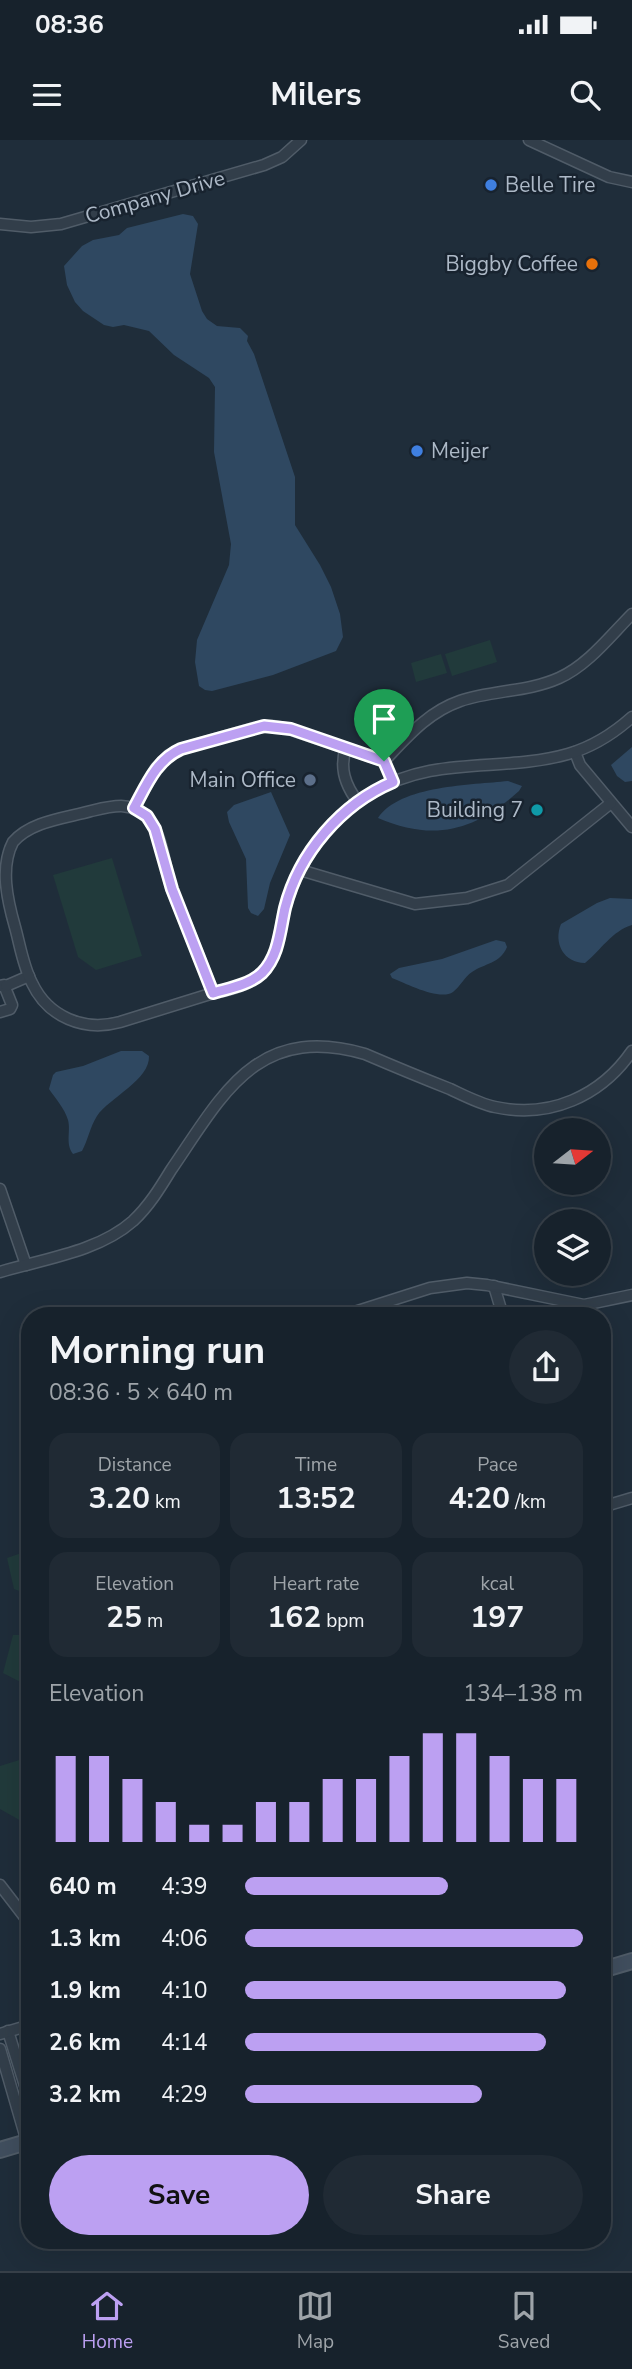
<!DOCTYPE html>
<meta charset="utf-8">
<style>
body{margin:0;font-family:"Nunito Sans",sans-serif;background:#202a34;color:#f1f3f6;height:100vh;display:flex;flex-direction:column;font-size:26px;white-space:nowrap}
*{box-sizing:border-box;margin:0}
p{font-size:23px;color:#9ea4a9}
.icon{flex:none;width:38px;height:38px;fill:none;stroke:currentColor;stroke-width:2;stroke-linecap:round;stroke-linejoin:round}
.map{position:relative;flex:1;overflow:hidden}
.details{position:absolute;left:21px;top:1167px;width:590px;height:942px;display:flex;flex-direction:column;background:#17222c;border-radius:28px;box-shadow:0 7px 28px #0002,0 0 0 2px #363f48}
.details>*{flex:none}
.needle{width:46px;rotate:73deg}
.buttons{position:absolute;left:534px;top:978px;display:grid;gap:14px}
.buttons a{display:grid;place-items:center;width:77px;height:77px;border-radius:50%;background:#17222c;box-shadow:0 7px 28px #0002,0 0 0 2px #363f48;font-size:35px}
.pin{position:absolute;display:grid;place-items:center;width:60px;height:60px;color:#fff;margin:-72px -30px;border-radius:50% 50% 50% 0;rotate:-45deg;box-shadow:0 0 7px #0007}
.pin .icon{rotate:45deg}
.round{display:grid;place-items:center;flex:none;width:74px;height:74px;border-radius:37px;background:#202a34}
.summary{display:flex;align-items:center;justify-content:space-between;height:119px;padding:0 28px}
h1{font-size:38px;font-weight:700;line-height:52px}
.figures{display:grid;grid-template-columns:repeat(3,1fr);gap:10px;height:119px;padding:7px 28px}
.figures div{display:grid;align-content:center;border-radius:18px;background:#202a34;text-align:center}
.figures b{font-size:30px;font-weight:700}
.figures small{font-size:19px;font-weight:400}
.figures p{font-size:19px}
.chart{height:196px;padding:14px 28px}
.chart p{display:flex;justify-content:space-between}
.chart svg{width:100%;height:126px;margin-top:7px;stroke:#bca0f2;stroke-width:6}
.primary-button{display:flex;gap:14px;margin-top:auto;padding:14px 28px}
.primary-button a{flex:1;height:80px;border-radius:42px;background:#bca0f2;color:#111;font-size:28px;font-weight:700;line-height:80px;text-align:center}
.primary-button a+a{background:#202a34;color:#f1f3f6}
ul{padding:0 28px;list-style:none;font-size:23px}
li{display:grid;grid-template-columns:112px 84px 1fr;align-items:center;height:52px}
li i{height:18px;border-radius:9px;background:#bca0f2}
.status{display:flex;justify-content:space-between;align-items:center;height:49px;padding:0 35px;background:#17222c;direction:ltr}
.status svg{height:19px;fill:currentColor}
header{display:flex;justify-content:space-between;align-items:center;height:91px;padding:0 28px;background:#17222c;font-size:32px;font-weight:700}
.menu{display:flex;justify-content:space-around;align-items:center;height:98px;border-top:2px solid #363f48;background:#17222c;font-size:19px;color:#9ea4a9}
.menu a{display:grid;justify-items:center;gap:4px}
.menu .selected{color:#bca0f2}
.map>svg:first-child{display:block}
.green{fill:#213a3b}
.water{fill:#2f4861}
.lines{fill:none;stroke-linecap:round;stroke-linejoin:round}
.street-casing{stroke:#505c68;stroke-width:13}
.secondary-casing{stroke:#505c68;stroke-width:18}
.street{stroke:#323e4a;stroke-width:10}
.secondary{stroke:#404e5e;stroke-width:14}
.route-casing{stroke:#fff;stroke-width:14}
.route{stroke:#bca0f2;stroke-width:9}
.shop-dot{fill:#3f7fe0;stroke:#18232f;stroke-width:2.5}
.food-dot{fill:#e8710a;stroke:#18232f;stroke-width:2.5}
.service-dot{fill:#5c6f8a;stroke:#18232f;stroke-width:2.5}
.culture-dot{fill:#0f9aa8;stroke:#18232f;stroke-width:2.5}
.labels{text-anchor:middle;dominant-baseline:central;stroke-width:5;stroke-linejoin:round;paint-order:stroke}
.poi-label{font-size:21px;fill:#adb9c7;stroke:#18232f;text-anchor:end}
.street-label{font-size:21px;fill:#adb9c7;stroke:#18232f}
</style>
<div class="status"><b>08:36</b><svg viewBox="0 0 49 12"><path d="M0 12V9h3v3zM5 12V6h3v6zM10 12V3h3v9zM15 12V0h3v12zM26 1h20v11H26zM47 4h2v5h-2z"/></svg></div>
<header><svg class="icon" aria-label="menu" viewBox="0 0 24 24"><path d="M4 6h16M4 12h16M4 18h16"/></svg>Milers<svg class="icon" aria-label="search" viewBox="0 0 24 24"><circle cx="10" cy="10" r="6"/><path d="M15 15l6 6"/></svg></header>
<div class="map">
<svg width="632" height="2131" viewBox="0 0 632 2131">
<rect width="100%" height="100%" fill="#1f2d3a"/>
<g class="green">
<path d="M490 500 497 522 452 536 445 514Z"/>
<path d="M441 514 447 533 416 542 411 523Z"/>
<path d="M112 718 142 816 96 830 78 817 53 735Z"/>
<path d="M30 1410V1455L14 1449 7 1418Z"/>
<path d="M13 1495H30V1547L3 1533Z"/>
<path d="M30 1614V1686L0 1669V1626L29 1617Z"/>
</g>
<g class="water">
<path d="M183 74 193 76 198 84 190 134 202 171 207 179 217 186 240 188 248 196 247 201 254 214 295 337V385L320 425 331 447 340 474 343 497 336 511 273 535 212 551 205 550 199 546 195 522 197 500 229 425 231 404 214 312 215 247 209 238 174 215 149 191 124 185 113 187 104 185 83 171 75 162 67 145 64 126 82 106 93 100 119 95 127 88Z"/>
<path d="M632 607V641L625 642 617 636 611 625Z"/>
<path d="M508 641 522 646 519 651C475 691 434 702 378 678 400 645 472 645 508 641Z"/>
<path d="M271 652 290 695 270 743 264 769 258 776 251 773 248 768 246 719 229 682 227 672 234 665Z"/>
<path d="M610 758 632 759V785C612 791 601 810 585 823 564 823 553 803 561 784L597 763Z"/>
<path d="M496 800 505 802 507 807C500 824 485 823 472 832 464 837 461 846 453 852 440 861 407 844 392 838L390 834 399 828 442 819Z"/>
<path d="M121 911H142L149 916C150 940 109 958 97 976 90 987 88 1000 82 1011L73 1014C65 1004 71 991 68 980 65 969 55 958 49 949L53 935 56 932 83 926Z"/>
</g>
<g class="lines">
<defs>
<g id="street">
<path d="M529 0 609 37 632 42"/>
<path d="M0 84 31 87 61 84 264 25 282 17 301 0"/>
<path d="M346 608C339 628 345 645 358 662"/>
<path d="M575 612 580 625 632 687"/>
<path d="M384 621C407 597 428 572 460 561 492 550 528 552 559 538 588 525 610 496 632 474"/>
<path d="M384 621 393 642"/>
<path d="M134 668 156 628 169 615 181 609 254 588 272 586 289 589 384 621"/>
<path d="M300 730 415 764 467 758 508 745 611 663"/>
<path d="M0 846 4 845 12 865 10 869 0 872"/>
<path d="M6 846 29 836"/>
<path d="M213 853C200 819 186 784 172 750 164 728 164 698 149 680 134 660 112 666 91 671 66 678 31 681 13 702 0 727 7 759 15 787 20 805 23 826 32 843 48 877 84 892 120 882 149 873 178 864 207 855 225 850 247 847 261 834 280 816 279 789 286 765 299 719 330 678 371 653 436 614 501 633 568 614 592 607 613 594 632 577"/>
<path d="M0 1049 26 1125"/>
<path d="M0 1132C43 1119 98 1112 133 1081 149 1066 160 1048 171 1030 223 954 257 883 365 914 393 926 422 938 450 949 465 956 480 964 495 967 550 979 601 956 632 911"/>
<path d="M494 1146 503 1176"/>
<path d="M342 1176 430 1148 467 1143 487 1145 584 1165 632 1155"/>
<path d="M602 1367 632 1358"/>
<path d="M0 1745 30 1784"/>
<path d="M8 1891 30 1962"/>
<path d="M0 1894 30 1885"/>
<path d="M0 1909 27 2002"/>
</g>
<g id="secondary">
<path d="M602 1830 632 1821"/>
<path d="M0 2010 30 2001"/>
</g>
</defs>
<use href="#street" class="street-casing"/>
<use href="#secondary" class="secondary-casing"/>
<use href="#street" class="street"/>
<use href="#secondary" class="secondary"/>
</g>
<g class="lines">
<defs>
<path id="route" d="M264 586 291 589 384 621 393 642C341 664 299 713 285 768 280 790 279 816 262 833 249 845 230 848 213 853L172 749 155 689 147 676 134 668C146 646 156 620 181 609Z"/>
</defs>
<use href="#route" class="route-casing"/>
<use href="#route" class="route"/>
</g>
<g class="shop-dot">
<circle cx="491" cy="45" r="7"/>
<circle cx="417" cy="311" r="7"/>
</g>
<circle class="food-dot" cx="592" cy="124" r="7"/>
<circle class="service-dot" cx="310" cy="640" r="7"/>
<circle class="culture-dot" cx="537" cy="670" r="7"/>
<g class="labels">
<g class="poi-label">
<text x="505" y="45" text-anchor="start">Belle Tire</text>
<text x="578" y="124">Biggby Coffee</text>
<text x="431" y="311" text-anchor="start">Meijer</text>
<text x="296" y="640">Main Office</text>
<text x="523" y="670">Building 7</text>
</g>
<g class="street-label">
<text transform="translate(155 57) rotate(-16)">Company Drive</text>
</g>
</g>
</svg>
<div class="buttons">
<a><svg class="needle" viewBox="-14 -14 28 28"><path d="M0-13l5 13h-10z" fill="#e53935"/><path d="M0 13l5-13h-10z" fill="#9ea4a9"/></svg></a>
<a><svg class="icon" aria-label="layers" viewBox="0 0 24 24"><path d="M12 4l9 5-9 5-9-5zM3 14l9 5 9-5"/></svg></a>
</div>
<div class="pin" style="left:384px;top:621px;background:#1e9e55"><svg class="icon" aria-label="arrive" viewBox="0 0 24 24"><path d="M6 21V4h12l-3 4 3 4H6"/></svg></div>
<section class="details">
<div class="summary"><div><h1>Morning run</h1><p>08:36 · 5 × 640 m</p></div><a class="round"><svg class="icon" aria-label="share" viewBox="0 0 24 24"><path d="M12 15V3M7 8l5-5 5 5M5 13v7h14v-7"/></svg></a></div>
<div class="figures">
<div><p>Distance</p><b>3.20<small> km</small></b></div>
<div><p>Time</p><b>13:52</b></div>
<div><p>Pace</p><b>4:20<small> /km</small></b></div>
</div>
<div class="figures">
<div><p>Elevation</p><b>25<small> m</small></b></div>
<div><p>Heart rate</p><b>162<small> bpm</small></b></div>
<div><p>kcal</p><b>197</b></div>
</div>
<div class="chart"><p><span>Elevation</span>134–138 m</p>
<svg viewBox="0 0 160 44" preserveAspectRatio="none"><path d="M5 44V14M15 44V14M25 44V22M35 44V30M45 44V38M55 44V38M65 44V30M75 44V30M85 44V22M95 44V22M105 44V14M115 44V6M125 44V6M135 44V14M145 44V22M155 44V22"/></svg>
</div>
<ul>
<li><b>640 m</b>4:39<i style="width:60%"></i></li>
<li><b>1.3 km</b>4:06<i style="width:100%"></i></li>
<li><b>1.9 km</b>4:10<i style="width:95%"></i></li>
<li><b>2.6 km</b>4:14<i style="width:89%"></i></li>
<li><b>3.2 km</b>4:29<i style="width:70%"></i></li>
</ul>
<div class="primary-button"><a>Save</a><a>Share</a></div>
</section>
</div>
<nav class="menu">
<a class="selected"><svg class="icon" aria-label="home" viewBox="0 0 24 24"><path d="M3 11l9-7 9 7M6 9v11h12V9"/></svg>Home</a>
<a><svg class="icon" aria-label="map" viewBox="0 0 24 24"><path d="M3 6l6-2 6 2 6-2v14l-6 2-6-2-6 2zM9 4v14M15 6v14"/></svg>Map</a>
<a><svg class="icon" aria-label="saved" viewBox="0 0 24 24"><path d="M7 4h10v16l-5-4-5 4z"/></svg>Saved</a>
</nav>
